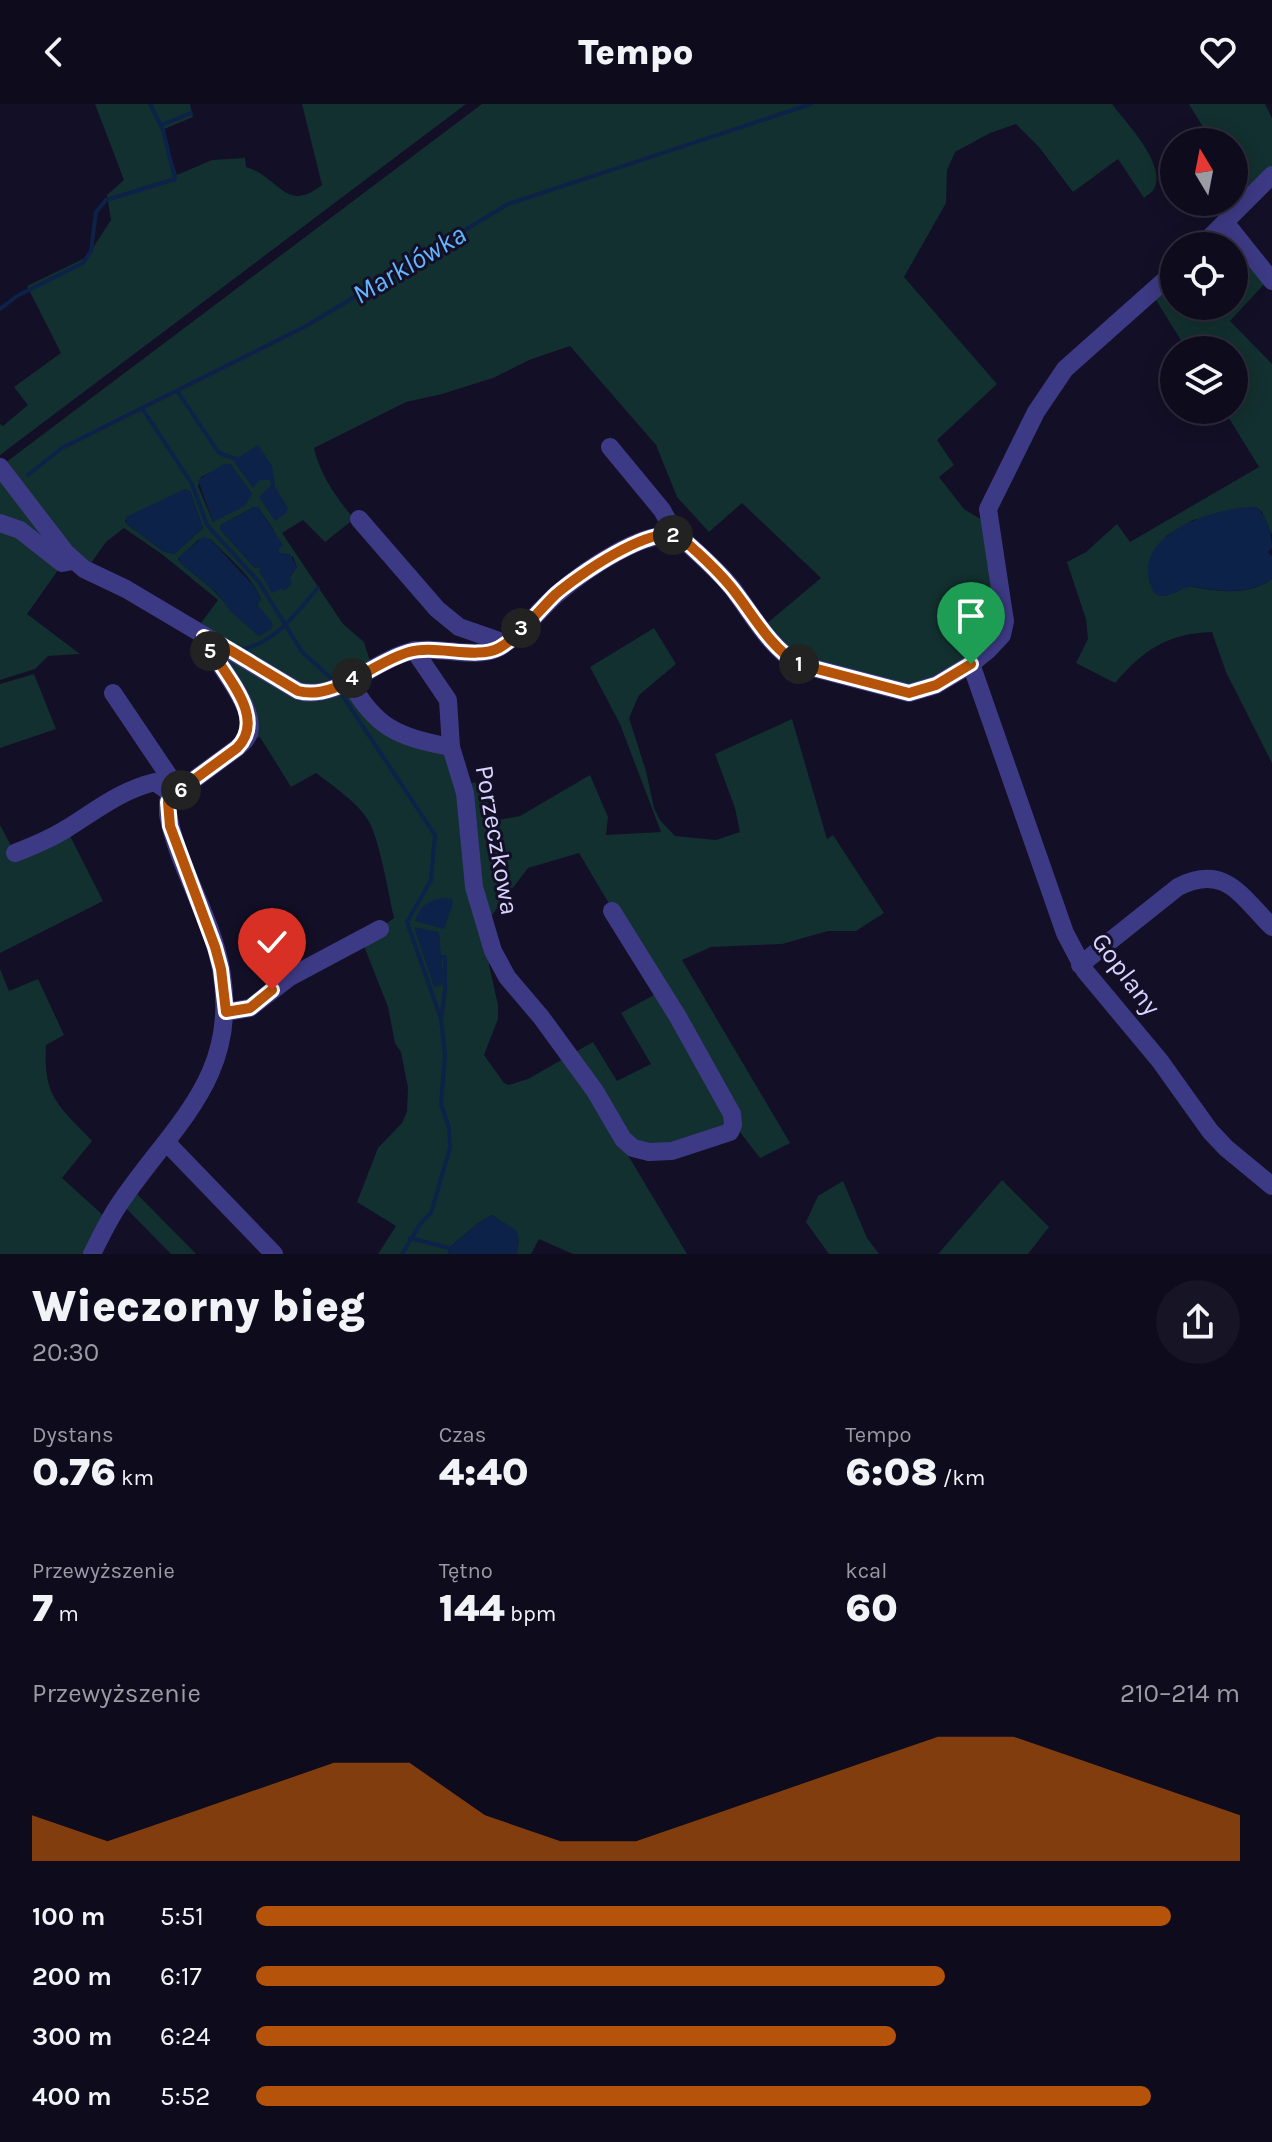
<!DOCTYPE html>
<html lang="pl">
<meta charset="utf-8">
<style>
body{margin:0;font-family:Karla,sans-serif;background:#171425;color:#f1f3f6;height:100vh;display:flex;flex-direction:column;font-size:30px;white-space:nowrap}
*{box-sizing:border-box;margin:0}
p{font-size:26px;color:#9b9ba3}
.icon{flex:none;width:44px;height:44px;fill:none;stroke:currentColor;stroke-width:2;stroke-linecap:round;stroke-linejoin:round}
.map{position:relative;height:1150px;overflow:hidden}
.panel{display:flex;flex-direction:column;background:#0e0b1c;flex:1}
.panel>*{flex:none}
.needle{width:52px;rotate:350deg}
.fabs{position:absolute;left:1160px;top:24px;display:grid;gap:16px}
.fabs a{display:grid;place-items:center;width:88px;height:88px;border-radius:50%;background:#0e0b1c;box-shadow:0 4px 20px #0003,0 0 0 2px #2e2b3b;font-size:40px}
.pin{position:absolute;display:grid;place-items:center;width:68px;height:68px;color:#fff;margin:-82px -34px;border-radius:50% 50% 50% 0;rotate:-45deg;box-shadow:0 0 8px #0007}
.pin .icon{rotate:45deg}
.km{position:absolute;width:40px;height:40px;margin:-20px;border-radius:50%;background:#222;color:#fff;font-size:22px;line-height:40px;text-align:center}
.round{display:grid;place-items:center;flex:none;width:84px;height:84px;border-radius:42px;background:#171425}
.head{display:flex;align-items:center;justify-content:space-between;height:136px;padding:0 32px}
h1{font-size:44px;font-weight:800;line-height:60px}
.stats{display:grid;grid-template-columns:repeat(3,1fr);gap:12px;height:136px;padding:8px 32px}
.stats div{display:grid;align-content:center}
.stats b{font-size:40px;font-weight:800}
.stats small{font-size:22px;font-weight:400}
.stats p{font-size:22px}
.chart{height:224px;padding:16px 32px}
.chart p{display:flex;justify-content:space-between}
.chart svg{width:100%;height:144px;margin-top:8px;fill:#b45309;opacity:.7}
ul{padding:0 32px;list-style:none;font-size:26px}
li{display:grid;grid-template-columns:128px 96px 1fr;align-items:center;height:60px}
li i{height:20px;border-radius:10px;background:#b45309}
header{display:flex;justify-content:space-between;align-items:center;height:104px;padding:0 32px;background:#0e0b1c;font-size:36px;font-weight:800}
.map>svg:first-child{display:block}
.green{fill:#12302f;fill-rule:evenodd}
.water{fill:#0c2248}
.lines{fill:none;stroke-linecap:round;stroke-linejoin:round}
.stream{stroke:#0c2248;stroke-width:4}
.minor{stroke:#3d3a85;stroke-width:18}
.route-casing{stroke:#fff;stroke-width:16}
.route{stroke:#b45309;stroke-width:10}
.labels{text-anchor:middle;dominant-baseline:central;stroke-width:6;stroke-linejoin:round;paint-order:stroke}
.street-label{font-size:26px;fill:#d9d4ff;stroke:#130f26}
.water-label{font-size:28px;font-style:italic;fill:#62b6ff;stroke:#130f26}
</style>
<header><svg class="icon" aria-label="back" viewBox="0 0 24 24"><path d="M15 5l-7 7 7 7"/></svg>Tempo<svg class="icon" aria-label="heart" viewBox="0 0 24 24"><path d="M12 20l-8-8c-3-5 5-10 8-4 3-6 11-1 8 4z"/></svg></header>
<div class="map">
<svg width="1272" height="1150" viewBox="0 0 1272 1150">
<rect width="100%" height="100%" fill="#130f26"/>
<g class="green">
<path d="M95 0H190L193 13 162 26 177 71 212 56 245 54 246 63C280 73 285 110 322 81L302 0H466L0 351V320L3 322 28 301 14 283 61 249 27 182 87 153 111 116 107 91 124 76Z"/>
<path d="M482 0H1112C1126 19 1167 60 1154 85 1152 89 1147 91 1144 94L1118 55 1073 88 1039 43 1016 20 990 29 955 48 947 66 946 99 904 173 997 280 937 336 954 361 939 373 964 405 982 416 994 471 997 526 982 545 914 584 794 551 765 521 821 474 742 399 709 428 677 393 656 341 570 242 529 256 493 274 442 290 406 298 314 344C320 371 336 393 354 415L325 438 303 416 282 429 343 520 364 538 370 557 329 580 302 584 201 519 218 496 163 451 124 424 106 438 91 459 72 446 5 359ZM230 360 252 390 213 418 198 382 201 373ZM190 387 203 424 174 450 163 447 127 420 125 416ZM254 403H258L273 425 279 449 293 453 297 463 289 474 271 484 260 468 261 463 255 464 220 425 221 421ZM210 435C228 453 251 471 261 495L257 501 273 522 259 532C244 518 231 505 217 490 205 477 190 469 178 455L198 436Z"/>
<path d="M1189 0H1265L1272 14V63L1245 90 1234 73V38H1212Z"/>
<path d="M1228 131 1266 178 1230 217 1272 260V431L1262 408 1256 403 1193 416 1166 432 1149 476 1154 488 1161 492 1176 488 1187 482C1217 487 1246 493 1272 475V659L1226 568 1212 528C1168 529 1142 547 1115 579L1076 559 1088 535 1086 515 1067 458 1086 448 1117 420 1130 438 1259 363 1224 306H1234V246H1187L1156 196 1161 186 1174 174V202H1234V142H1207L1217 132Z"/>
<path d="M0 374 57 450 61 462 27 510 80 550 48 552 35 565 0 576Z"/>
<path d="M654 524 676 560 639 591 629 614 646 667 654 704 660 716 675 732 716 736 740 728 735 704 715 650 792 615 827 735 833 731 884 809 856 827H828L782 840 711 843 682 856 790 1039 760 1054 740 1028 626 1048 687 1150H573L539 1135 531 1150H516L519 1138 511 1125 492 1111 477 1120 449 1144 448 1150H378L396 1122 357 1098 378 1044 402 1019 407 1008 408 984 401 948 395 939 388 903 362 837 394 814C389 792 379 733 368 716 356 697 334 683 316 669L291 683 260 633 257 634 219 548 296 593 346 583 376 622 449 653 467 681 475 678 498 716 520 712 590 671 608 713 606 731 661 728 620 620 590 563ZM579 749 661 887 621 909 651 960 617 977 593 938 528 975 509 981 504 979 484 951 498 915V901L489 861V815L528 764Z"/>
<path d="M34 570 56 625 0 644V580Z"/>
<path d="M0 721 17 753 69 730 103 797 0 849Z"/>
<path d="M0 865 9 887 38 875 64 931 46 941C43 993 58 1001 92 1037L62 1074 105 1113 88 1150H0Z"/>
<path d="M1002 1076 1049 1123 1028 1150H938Z"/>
<path d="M843 1077 867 1134 879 1150H829L806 1118 818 1092Z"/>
<path d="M133 1086 196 1150H171L123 1101Z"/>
</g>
<g class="water">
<path d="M258 341 272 362 275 383 288 404 286 409 275 417 259 393 271 381 270 376H260L253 384 235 359 236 355Z"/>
<path d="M224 360H230L252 390 245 402 213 418 198 376Z"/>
<path d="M185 385 190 387 203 424 174 450 163 447 127 420 126 413Z"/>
<path d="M254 403H258L283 441 278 446 279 449 290 450 297 463 290 472 292 480 284 487 281 485 272 489 260 468 261 463 255 464 220 425 221 421Z"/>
<path d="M1256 403C1268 413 1272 429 1272 444L1268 448 1272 452V475C1249 491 1223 488 1195 483 1182 481 1174 493 1161 492 1154 491 1151 484 1150 478 1134 428 1220 402 1256 403Z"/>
<path d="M203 433 210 435 254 482 261 495 257 501 272 518V525L259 532 231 508 216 488 179 458 180 452Z"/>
<path d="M442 794 452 795 453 799 444 825 415 817C419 803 427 797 442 794Z"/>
<path d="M414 823 439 828 443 872 442 881 434 883Z"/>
<path d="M492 1111 517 1127 519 1138 516 1150H448L449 1144 477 1120Z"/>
</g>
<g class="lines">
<g class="stream">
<path d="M161 21 191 9"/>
<path d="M0 205 17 192 83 159 91 147 96 108 106 96 175 75 163 26 150 0"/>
<path d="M177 287 219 349 236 355"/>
<path d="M142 304 192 380 207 421 259 478 302 548 332 575"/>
<path d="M28 371 62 344 308 221 508 100 811 0"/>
<path d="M243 545C276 538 297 508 318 484"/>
<path d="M340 588 435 731 431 776 407 818 441 915"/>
<path d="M410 1134 449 1144"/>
<path d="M402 1150 421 1119 431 1109 450 1044 449 1024 441 1000 445 951 441 915 445 887V853H441"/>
</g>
<g class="minor">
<path d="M1225 118 1272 177"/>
<path d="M1201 142 1272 71"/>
<path d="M610 343 662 406 668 417 669 430"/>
<path d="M0 363 66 449 84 465 126 485 298 587C335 597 370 560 405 549 434 539 470 556 496 545 516 536 539 506 556 491 581 469 646 422 680 433 698 449 718 466 733 485 753 512 769 542 798 560L909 589 936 581 971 560 988 546 1002 531 1005 517 988 405 1036 308 1065 265 1174 168"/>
<path d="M359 415 437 505 459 523 505 539"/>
<path d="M0 419 20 426 62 459 73 457"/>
<path d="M414 546 448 596 451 643 465 689 474 783 493 847 507 873 541 913 595 987 623 1035 633 1044 649 1048 672 1047 730 1028 733 1021 732 1010 678 913 612 807"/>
<path d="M971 560 1065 829 1085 867 1160 957 1210 1027 1226 1044 1272 1082"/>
<path d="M349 576C375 624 398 633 451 643"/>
<path d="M113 589 179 687"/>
<path d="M15 749C33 742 50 735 66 725 95 707 121 686 155 678L173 691"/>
<path d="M1080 861 1178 783C1225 759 1241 792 1272 823"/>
<path d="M226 908 250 904 290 873 380 825"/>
<path d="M167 1039 274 1150"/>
<path d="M92 1150C100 1134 108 1117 118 1102 171 1022 241 974 221 865 211 811 178 764 168 710V698L173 691 237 644C242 639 247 636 249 629 256 602 215 559 204 533"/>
</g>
</g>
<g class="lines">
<defs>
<path id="route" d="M272 886 250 904 226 908 221 865 215 843 170 722 168 698 173 691 237 644C270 611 218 566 204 533L220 540 298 587C335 597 373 558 409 548 435 540 476 556 499 544 519 533 539 506 556 490 577 472 652 419 679 433 685 436 691 443 697 448 709 459 721 471 731 483 753 510 768 541 798 560L909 589 936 581 971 560"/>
</defs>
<use href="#route" class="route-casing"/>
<use href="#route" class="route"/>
</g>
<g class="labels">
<g class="street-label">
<text transform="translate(497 736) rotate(80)">Porzeczkowa</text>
<text transform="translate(1126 870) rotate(53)">Goplany</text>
</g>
<g class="water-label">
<text transform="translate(409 160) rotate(-31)">Marklówka</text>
</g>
</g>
</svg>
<div class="fabs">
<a><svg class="needle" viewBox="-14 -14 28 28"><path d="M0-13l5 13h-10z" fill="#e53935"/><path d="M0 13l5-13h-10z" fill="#9b9ba3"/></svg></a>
<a><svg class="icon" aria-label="locate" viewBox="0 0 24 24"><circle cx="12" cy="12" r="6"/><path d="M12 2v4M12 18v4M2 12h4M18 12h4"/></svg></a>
<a><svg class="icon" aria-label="layers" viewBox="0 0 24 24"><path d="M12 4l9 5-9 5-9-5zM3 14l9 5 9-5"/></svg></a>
</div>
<div class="pin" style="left:971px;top:560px;background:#1e9e55"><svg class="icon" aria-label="arrive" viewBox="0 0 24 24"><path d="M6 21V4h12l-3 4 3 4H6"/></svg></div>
<div class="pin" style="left:272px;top:886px;background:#d93025"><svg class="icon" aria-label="check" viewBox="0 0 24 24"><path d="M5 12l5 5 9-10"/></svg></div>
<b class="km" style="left:799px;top:560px">1</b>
<b class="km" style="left:673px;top:431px">2</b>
<b class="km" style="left:521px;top:524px">3</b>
<b class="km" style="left:352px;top:574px">4</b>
<b class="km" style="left:210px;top:547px">5</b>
<b class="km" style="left:181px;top:686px">6</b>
</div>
<section class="panel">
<div class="head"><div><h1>Wieczorny bieg</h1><p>20:30</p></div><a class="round"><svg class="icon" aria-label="share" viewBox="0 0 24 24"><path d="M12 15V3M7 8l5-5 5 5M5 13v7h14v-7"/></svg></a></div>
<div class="stats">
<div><p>Dystans</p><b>0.76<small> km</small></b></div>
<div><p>Czas</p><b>4:40</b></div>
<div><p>Tempo</p><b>6:08<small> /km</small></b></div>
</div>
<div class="stats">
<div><p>Przewyższenie</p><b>7<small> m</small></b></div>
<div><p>Tętno</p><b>144<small> bpm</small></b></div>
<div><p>kcal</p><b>60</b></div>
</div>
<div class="chart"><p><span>Przewyższenie</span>210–214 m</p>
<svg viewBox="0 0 160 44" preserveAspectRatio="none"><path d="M0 44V30L10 38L20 30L30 22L40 14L50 14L60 30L70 38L80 38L90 30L100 22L110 14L120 6L130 6L140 14L150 22L160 30V44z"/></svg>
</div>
<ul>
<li><b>100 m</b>5:51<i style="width:93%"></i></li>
<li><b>200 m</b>6:17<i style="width:70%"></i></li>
<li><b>300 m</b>6:24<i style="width:65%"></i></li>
<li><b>400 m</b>5:52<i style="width:91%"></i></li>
</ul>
</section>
